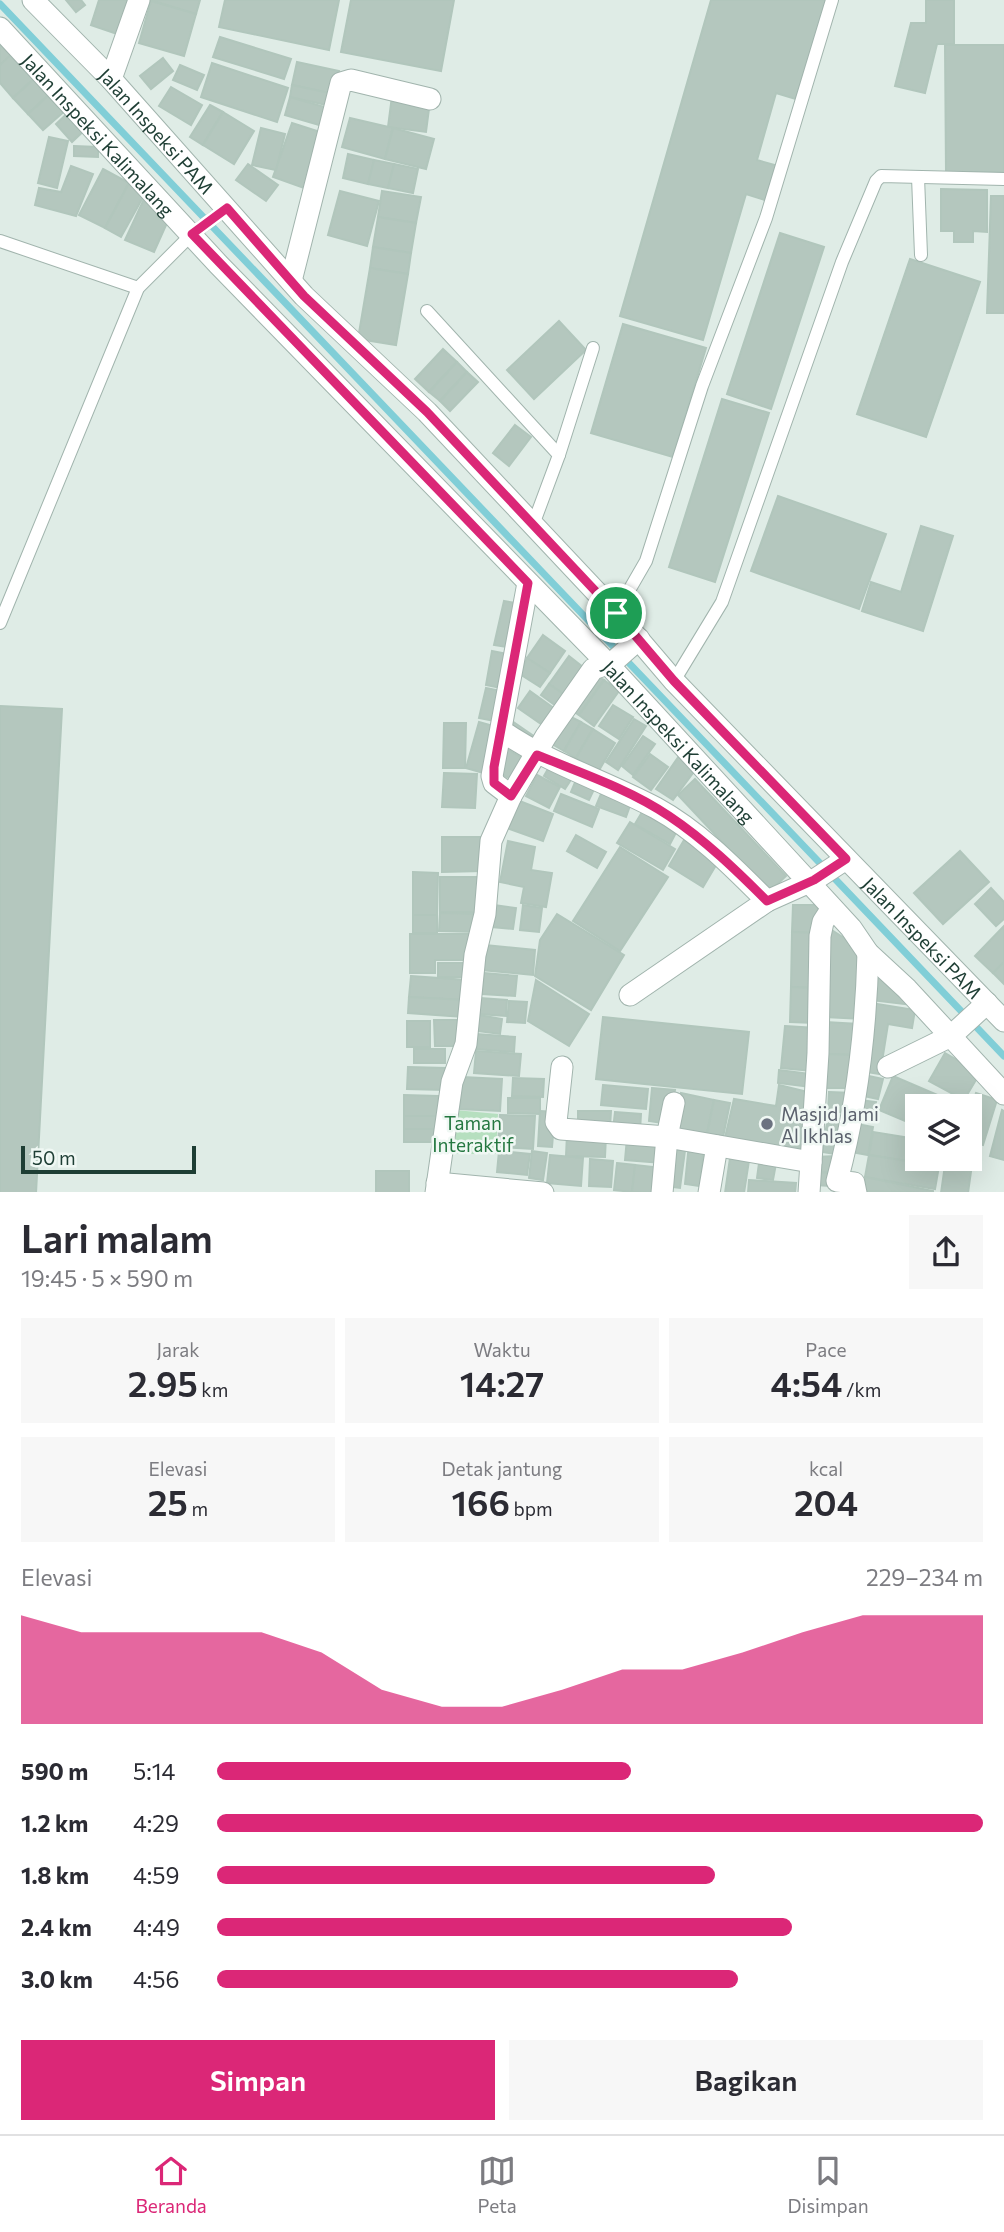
<!DOCTYPE html>
<html lang="id">
<meta charset="utf-8">
<style>
body{margin:0;font-family:Commissioner,sans-serif;background:#f7f7f7;color:#2b2b33;height:100vh;display:flex;flex-direction:column;font-size:26px;white-space:nowrap}
*{box-sizing:border-box;margin:0}
p{font-size:23px;color:#7c7c81}
.icon{flex:none;width:38px;height:38px;fill:none;stroke:currentColor;stroke-width:2;stroke-linecap:round;stroke-linejoin:round}
.map{position:relative;height:1192px;overflow:hidden}
.panel{display:flex;flex-direction:column;background:#fff;flex:1}
.panel>*{flex:none}
.buttons{position:absolute;left:905px;top:1094px;display:grid;gap:14px}
.buttons a{display:grid;place-items:center;width:77px;height:77px;border-radius:0px;background:#fff;box-shadow:0 7px 28px #0002;font-size:35px}
.scale{position:absolute;left:21px;bottom:18px;width:175px;box-sizing:border-box;padding-left:7px;border:4px solid #1e3e34;border-top:0;font-size:19px;line-height:24px;white-space:nowrap;color:#1e3e34;-webkit-text-stroke:5px #f0f8f4;paint-order:stroke}
.pin{position:absolute;display:grid;place-items:center;width:60px;height:60px;color:#fff;margin:-30px;border:4px solid #fff;border-radius:50%;box-shadow:0 2px 7px #0007}
.round{display:grid;place-items:center;flex:none;width:74px;height:74px;border-radius:0px;background:#f7f7f7}
.summary{display:flex;align-items:center;justify-content:space-between;height:119px;padding:0 21px}
h1{font-size:38px;font-weight:600;line-height:52px}
.figures{display:grid;grid-template-columns:repeat(3,1fr);gap:10px;height:119px;padding:7px 21px}
.figures div{display:grid;align-content:center;border-radius:0px;background:#f7f7f7;text-align:center}
.figures b{font-size:35px;font-weight:600}
.figures small{font-size:19px;font-weight:400}
.figures p{font-size:19px}
.chart{height:196px;padding:14px 21px}
.chart p{display:flex;justify-content:space-between}
.chart svg{width:100%;height:126px;margin-top:7px;fill:#db2777;opacity:.7}
.primary-button{display:flex;gap:14px;margin-top:auto;padding:14px 21px}
.primary-button a{flex:1;height:80px;border-radius:0px;background:#db2777;color:#fff;font-size:28px;font-weight:600;line-height:80px;text-align:center}
.primary-button a+a{background:#f7f7f7;color:#2b2b33}
ul{padding:0 21px;list-style:none;font-size:23px}
li{display:grid;grid-template-columns:112px 84px 1fr;align-items:center;height:52px}
li i{height:18px;border-radius:9px;background:#db2777}
.menu{display:flex;justify-content:space-around;align-items:center;height:98px;border-top:2px solid #e1e1e2;background:#fff;font-size:19px;color:#7c7c81}
.menu a{display:grid;justify-items:center;gap:4px}
.menu .current{color:#db2777}
.map>svg:first-child{display:block}
.green{fill:#b6dfbf}
.lines{fill:none;stroke-linecap:round;stroke-linejoin:round}
.stream{stroke:#81ced7;stroke-width:7}
.building{fill:#b4c7be;stroke:#b1c6bc;stroke-width:2}
.service-casing{stroke:#a1b4ad;stroke-width:14}
.minor-casing{stroke:#a1b4ad;stroke-width:23}
.service{stroke:#fff;stroke-width:12}
.minor{stroke:#fff;stroke-width:21}
.route-casing{stroke:#fff;stroke-width:14}
.route{stroke:#db2777;stroke-width:9}
.worship-dot{fill:#6b7280;stroke:#f0f8f4;stroke-width:2.5}
.labels{text-anchor:middle;dominant-baseline:central;stroke-width:5;stroke-linejoin:round;paint-order:stroke}
.street-label{font-size:19px;fill:#1e3e34;stroke:#f0f8f4}
.worship-label{font-size:19px;fill:#5b616d;stroke:#f0f8f4;text-anchor:start}
.park-label{font-size:19px;fill:#257841;stroke:#f0f8f4}
</style>
<div class="map">
<svg width="1004" height="1193" viewBox="0 0 1004 1193">
<rect width="100%" height="100%" fill="#dfece6"/>
<path class="green" d="M455 1110 498 1114 496 1154H447Z"/>
<g class="lines">
<path class="stream" d="M0 4 1004 1056"/>
</g>
<g class="building">
<path d="M66 0H81L85 5 76 12Z"/>
<path d="M99 0H131L120 35 91 25Z"/>
<path d="M151 0H200L196 14Z"/>
<path d="M225 0H339L329 50 219 27Z"/>
<path d="M351 0H454L441 71 341 52Z"/>
<path d="M711 0H828L799 100 776 93 757 160 778 166 768 201 746 194 703 340 620 316Z"/>
<path d="M926 0H954V44H937L925 93 895 86 911 23H926Z"/>
<path d="M151 1 196 14 184 56 139 43Z"/>
<path d="M0 35 15 51 0 65Z"/>
<path d="M220 37 291 59 284 79 213 57Z"/>
<path d="M945 45H1004V172H946Z"/>
<path d="M15 51 37 76 13 98 0 83V65Z"/>
<path d="M163 58 173 71 151 89 140 76Z"/>
<path d="M297 62 339 71 334 94 292 85Z"/>
<path d="M212 63 288 88 277 122 201 97Z"/>
<path d="M180 65 204 75 197 90 173 80Z"/>
<path d="M37 76 52 92 28 114 13 98Z"/>
<path d="M292 85 334 94 331 106 290 97Z"/>
<path d="M171 87 202 105 191 125 159 106Z"/>
<path d="M52 92 67 109 43 130 28 114Z"/>
<path d="M392 96 430 101 426 132 388 127Z"/>
<path d="M290 97 331 109 326 127 285 115Z"/>
<path d="M210 105 223 112 203 145 190 137Z"/>
<path d="M72 109 88 127 72 142 56 124Z"/>
<path d="M223 112 254 131 234 164 203 145Z"/>
<path d="M350 118 393 128 385 159 342 147Z"/>
<path d="M292 123 323 133 304 188 273 177Z"/>
<path d="M261 128 285 134 276 170 252 165Z"/>
<path d="M393 128 434 139 426 169 385 159Z"/>
<path d="M49 137 68 141 57 188 38 183Z"/>
<path d="M74 146 98 147V157L74 156Z"/>
<path d="M348 154 374 160 368 184 343 178Z"/>
<path d="M374 160 394 164 388 188 368 184Z"/>
<path d="M248 164 278 185 266 201 236 180Z"/>
<path d="M394 164 418 169 413 193 388 188Z"/>
<path d="M71 166 93 174 76 216 35 205 39 188 61 192Z"/>
<path d="M103 169 129 183 105 228 79 215Z"/>
<path d="M129 183 146 192 121 237 105 228Z"/>
<path d="M941 189 987 190V232L973 231V242H954V231H941Z"/>
<path d="M340 191 379 201 367 246 328 235Z"/>
<path d="M382 191 421 197 416 223 378 217Z"/>
<path d="M991 196H1004V313H987Z"/>
<path d="M143 201 171 214 154 252 125 240Z"/>
<path d="M378 217 416 223 411 253 373 247Z"/>
<path d="M780 233 824 247 771 409 727 394Z"/>
<path d="M373 247 411 253 408 274 370 268Z"/>
<path d="M910 259 980 282 926 437 857 414Z"/>
<path d="M370 268 408 274 396 345 358 339Z"/>
<path d="M559 321 586 350 534 399 507 370Z"/>
<path d="M623 324 706 348 673 457 591 433Z"/>
<path d="M443 349 457 362 429 392 415 379Z"/>
<path d="M457 362 467 372 440 401 429 392Z"/>
<path d="M467 372 478 382 450 411 440 401Z"/>
<path d="M722 399 769 413 715 582 669 567Z"/>
<path d="M515 425 531 437 509 466 493 453Z"/>
<path d="M778 496 886 534 859 609 751 571Z"/>
<path d="M921 526 953 536 923 631 862 611 871 582 901 592Z"/>
<path d="M504 601 522 604 513 648 494 645Z"/>
<path d="M543 635 565 651 550 673 527 658Z"/>
<path d="M492 651 513 655 506 689 486 685Z"/>
<path d="M569 656 588 671 569 698 549 684Z"/>
<path d="M527 658 550 673 540 687 520 674Z"/>
<path d="M593 675 604 680 579 715 569 709Z"/>
<path d="M604 680 619 691 594 726 579 715Z"/>
<path d="M549 684 569 698 560 709 541 695Z"/>
<path d="M486 688 506 692 500 722 479 718Z"/>
<path d="M530 691 555 709 544 726 518 708Z"/>
<path d="M613 705 633 717 619 739 599 726Z"/>
<path d="M0 706 62 709 36 1193H0Z"/>
<path d="M567 715 581 722 564 751 550 743Z"/>
<path d="M634 719 646 726 618 770 606 762Z"/>
<path d="M512 721 541 741 506 730Z"/>
<path d="M479 722 500 728 487 774 466 768Z"/>
<path d="M581 722 593 729 576 758 564 751Z"/>
<path d="M444 723H466L465 768H443Z"/>
<path d="M593 729 615 743 598 772 576 758Z"/>
<path d="M643 736 655 744 633 775 622 766Z"/>
<path d="M507 749 529 762 517 783 495 770Z"/>
<path d="M650 754 668 767 651 790 633 777Z"/>
<path d="M679 756 696 769 673 800 656 789Z"/>
<path d="M552 762 574 775 565 789 544 776Z"/>
<path d="M444 773 477 774 475 808 442 807Z"/>
<path d="M537 775 560 787 549 808 526 796Z"/>
<path d="M578 775 597 783 589 800 571 792Z"/>
<path d="M695 779 786 876 769 892 678 795Z"/>
<path d="M603 789 632 800 626 817 596 806Z"/>
<path d="M561 794 599 809 592 827 554 811Z"/>
<path d="M517 800 553 814 543 841 507 828Z"/>
<path d="M645 807 679 827 670 844 635 824Z"/>
<path d="M630 822 675 849 663 870 617 843Z"/>
<path d="M576 835 606 852 597 868 567 851Z"/>
<path d="M442 837H483V871L442 872Z"/>
<path d="M684 840 719 860 703 887 669 866Z"/>
<path d="M508 841 535 847 531 870 552 873 546 907 521 903 524 887 500 882Z"/>
<path d="M620 847 668 877 620 951 573 921Z"/>
<path d="M960 851 989 882 943 924 914 893Z"/>
<path d="M413 872 438 873 437 915H413Z"/>
<rect x="440" y="877" width="44" height="35"/>
<path d="M991 888 1004 902V919L996 926 975 904Z"/>
<path d="M494 905 516 908 513 929 492 927Z"/>
<path d="M523 905 542 908 539 932 520 930Z"/>
<path d="M793 905H819L818 933 792 932Z"/>
<path d="M440 913 479 914 478 932 439 931Z"/>
<path d="M557 914 624 955 591 1010 535 976 540 940Z"/>
<rect x="413" y="915" width="24" height="18"/>
<path d="M1004 926V962L993 973 975 956Z"/>
<path d="M827 927 866 952 862 1019 825 1017Z"/>
<path d="M792 932 818 933 817 988 791 987Z"/>
<path d="M410 934H472V960H435V973H410Z"/>
<path d="M485 945 535 950 533 975 482 970Z"/>
<path d="M1004 962V984L993 973Z"/>
<rect x="438" y="963" width="32" height="14"/>
<path d="M875 972 912 1005 870 1000Z"/>
<path d="M484 973 517 976 515 996 482 994Z"/>
<path d="M411 976 467 980 465 1000 409 997Z"/>
<path d="M536 980 589 1014 569 1046 528 1021Z"/>
<path d="M791 987 817 988 815 1023 790 1022Z"/>
<path d="M409 997 465 1000 464 1017 408 1013Z"/>
<path d="M480 998 507 1000 506 1016 478 1014Z"/>
<path d="M509 1001 527 1002 525 1023 507 1022Z"/>
<path d="M871 1003 915 1010 912 1028 888 1024 880 1074 860 1071Z"/>
<path d="M479 1015 502 1019 500 1034 477 1031Z"/>
<path d="M603 1017 749 1032 742 1094 596 1079Z"/>
<path d="M434 1020H465V1046H435Z"/>
<rect x="407" y="1021" width="23" height="26"/>
<path d="M825 1022 859 1024 858 1055 824 1054Z"/>
<path d="M785 1026 816 1028 812 1071 781 1068Z"/>
<path d="M476 1034 515 1037 514 1052 475 1049Z"/>
<rect x="414" y="1049" width="31" height="14"/>
<path d="M476 1051 521 1054 519 1076 474 1073Z"/>
<path d="M945 1053 980 1073 964 1100 929 1081Z"/>
<path d="M824 1054 858 1055 854 1088H822Z"/>
<path d="M408 1067 446 1068 445 1090 407 1089Z"/>
<path d="M779 1070 811 1074 810 1087 778 1083Z"/>
<path d="M864 1075 883 1079 878 1099 859 1095Z"/>
<path d="M893 1076 963 1106H917V1126L879 1110Z"/>
<path d="M462 1077 502 1079 500 1111 460 1109Z"/>
<path d="M513 1078 544 1079 543 1097 512 1096Z"/>
<path d="M603 1085 648 1089 646 1109 601 1105Z"/>
<path d="M779 1085 812 1093 801 1151 724 1142 734 1099 776 1106Z"/>
<path d="M652 1088 675 1090 669 1124 649 1121Z"/>
<path d="M829 1092 853 1093 851 1113 828 1111Z"/>
<path d="M681 1093 714 1100 706 1139 673 1132Z"/>
<path d="M976 1093 997 1100 983 1145 970 1141V1112Z"/>
<path d="M404 1095 438 1096V1116H404Z"/>
<path d="M508 1098H540V1114L508 1113Z"/>
<path d="M714 1100 730 1103 722 1142 706 1139Z"/>
<path d="M860 1100 876 1102 872 1122 856 1119Z"/>
<path d="M1002 1110 1004 1111V1160L990 1156Z"/>
<path d="M540 1111 555 1112 552 1147 538 1146Z"/>
<path d="M578 1111H611L610 1127H578Z"/>
<path d="M615 1112 641 1114 640 1131 613 1129Z"/>
<path d="M500 1115 535 1116 533 1149 498 1147Z"/>
<rect x="404" y="1116" width="34" height="13"/>
<path d="M828 1117 841 1119 836 1154 822 1152Z"/>
<path d="M857 1124 873 1127 868 1155 851 1152Z"/>
<rect x="404" y="1129" width="34" height="13"/>
<path d="M873 1132 917 1139V1158H940L939 1166 869 1155Z"/>
<path d="M567 1134 606 1136 605 1157 566 1156Z"/>
<path d="M627 1138 665 1141 662 1163 625 1160Z"/>
<path d="M670 1141 686 1143 680 1188 664 1186Z"/>
<path d="M689 1144 704 1146 700 1186 685 1184Z"/>
<path d="M970 1149 974 1150 968 1193H941L946 1158H970Z"/>
<path d="M499 1151 530 1154 527 1175 497 1172Z"/>
<path d="M532 1151 547 1153 543 1180 529 1178Z"/>
<path d="M731 1151 750 1154 744 1193H725Z"/>
<path d="M550 1155 583 1158 581 1186 547 1183Z"/>
<path d="M869 1155 939 1166 935 1189 865 1177Z"/>
<path d="M760 1156 777 1158 773 1180 757 1178Z"/>
<path d="M837 1156 838 1172 814 1173V1157Z"/>
<path d="M590 1159 613 1161 611 1187 589 1186Z"/>
<path d="M617 1163 635 1165 632 1192 614 1190Z"/>
<path d="M635 1165 661 1168 658 1193 632 1192Z"/>
<rect x="376" y="1171" width="33" height="22"/>
<path d="M838 1172 831 1186 815 1185 814 1173Z"/>
<path d="M865 1177 933 1191V1193L863 1191Z"/>
<path d="M749 1180 796 1183 795 1193H748Z"/>
</g>
<g class="lines">
<defs>
<g id="service">
<path d="M918 177 921 255"/>
<path d="M0 241 138 288"/>
<path d="M427 311 559 455 533 525"/>
<path d="M559 455 593 348"/>
<path d="M616 613 646 561 702 386 766 218 832 0"/>
<path d="M0 623 138 288 192 234 227 208"/>
<path d="M674 681 722 602 842 262 876 181 881 176 1004 179"/>
</g>
<g id="minor">
<path id="s1" d="M33 0 111 79 304 296 427 412 616 613 674 681 1004 1021"/>
<path id="s2" d="M0 28 218 264 606 662 851 928 868 953 907 989 1004 1094"/>
<path d="M111 79 139 0"/>
<path d="M291 281 341 83 351 80 430 99"/>
<path d="M502 731C550 764 605 781 656 808 698 831 733 867 767 901"/>
<path d="M511 796 494 783 492 776 528 583"/>
<path d="M630 995 767 901 814 880 846 859"/>
<path d="M562 1067 556 1122 561 1129 667 1137 811 1162"/>
<path d="M888 1067 951 1036 987 1003"/>
<path d="M437 1183 543 1193"/>
<path d="M436 1193 452 1082 466 1044 475 955 485 914 491 841 511 796 546 736 593 669 613 662 639 639"/>
<path d="M662 1193 667 1137 674 1103"/>
<path d="M709 1193 717 1146"/>
<path d="M809 1193 818 1053 820 936 823 922 832 908"/>
<path d="M856 1193 854 1183 837 1181C857 1107 866 1030 868 953"/>
</g>
</defs>
<use href="#service" class="service-casing"/>
<use href="#minor" class="minor-casing"/>
<use href="#service" class="service"/>
<use href="#minor" class="minor"/>
</g>
<g class="lines">
<defs>
<path id="route" d="M227 208 304 296 427 412 616 613 674 681 846 859 814 880 767 901C736 870 705 840 669 816 629 789 581 773 537 755L511 796 494 783V767L528 583 192 234Z"/>
</defs>
<use href="#route" class="route-casing"/>
<use href="#route" class="route"/>
</g>
<circle class="worship-dot" cx="767" cy="1124" r="7"/>
<g class="labels">
<g class="street-label">
<text stroke="none"><textPath href="#s1" startOffset="180">Jalan Inspeksi PAM</textPath></text>
<text stroke="none"><textPath href="#s2" startOffset="145">Jalan Inspeksi Kalimalang</textPath></text>
<text stroke="none"><textPath href="#s2" startOffset="985">Jalan Inspeksi Kalimalang</textPath></text>
<text stroke="none"><textPath href="#s1" startOffset="1293">Jalan Inspeksi PAM</textPath></text>
</g>
<g class="worship-label">
<text x="781" y="1113">Masjid Jami<tspan x="781" dy="22">Al Ikhlas</tspan></text>
</g>
<g class="park-label">
<text x="473" y="1122">Taman<tspan x="473" dy="22">Interaktif</tspan></text>
</g>
</g>
</svg>
<div class="buttons">
<a><svg class="icon" aria-label="layers" viewBox="0 0 24 24"><path d="M12 4l9 5-9 5-9-5zM3 14l9 5 9-5"/></svg></a>
</div>
<div class="scale">50 m</div>
<div class="pin" style="left:616px;top:613px;background:#1e9e55"><svg class="icon" aria-label="arrive" viewBox="0 0 24 24"><path d="M6 21V4h12l-3 4 3 4H6"/></svg></div>
</div>
<section class="panel">
<div class="summary"><div><h1>Lari malam</h1><p>19:45 · 5 × 590 m</p></div><a class="round"><svg class="icon" aria-label="share" viewBox="0 0 24 24"><path d="M12 15V3M7 8l5-5 5 5M5 13v7h14v-7"/></svg></a></div>
<div class="figures">
<div><p>Jarak</p><b>2.95<small> km</small></b></div>
<div><p>Waktu</p><b>14:27</b></div>
<div><p>Pace</p><b>4:54<small> /km</small></b></div>
</div>
<div class="figures">
<div><p>Elevasi</p><b>25<small> m</small></b></div>
<div><p>Detak jantung</p><b>166<small> bpm</small></b></div>
<div><p>kcal</p><b>204</b></div>
</div>
<div class="chart"><p><span>Elevasi</span>229–234 m</p>
<svg viewBox="0 0 160 44" preserveAspectRatio="none"><path d="M0 44V6L10 12L20 12L30 12L40 12L50 19L60 32L70 38L80 38L90 32L100 25L110 25L120 19L130 12L140 6L150 6L160 6V44z"/></svg>
</div>
<ul>
<li><b>590 m</b>5:14<i style="width:54%"></i></li>
<li><b>1.2 km</b>4:29<i style="width:100%"></i></li>
<li><b>1.8 km</b>4:59<i style="width:65%"></i></li>
<li><b>2.4 km</b>4:49<i style="width:75%"></i></li>
<li><b>3.0 km</b>4:56<i style="width:68%"></i></li>
</ul>
<div class="primary-button"><a>Simpan</a><a>Bagikan</a></div>
</section>
<nav class="menu">
<a class="current"><svg class="icon" aria-label="home" viewBox="0 0 24 24"><path d="M3 11l9-7 9 7M6 9v11h12V9"/></svg>Beranda</a>
<a><svg class="icon" aria-label="map" viewBox="0 0 24 24"><path d="M3 6l6-2 6 2 6-2v14l-6 2-6-2-6 2zM9 4v14M15 6v14"/></svg>Peta</a>
<a><svg class="icon" aria-label="saved" viewBox="0 0 24 24"><path d="M7 4h10v16l-5-4-5 4z"/></svg>Disimpan</a>
</nav>
